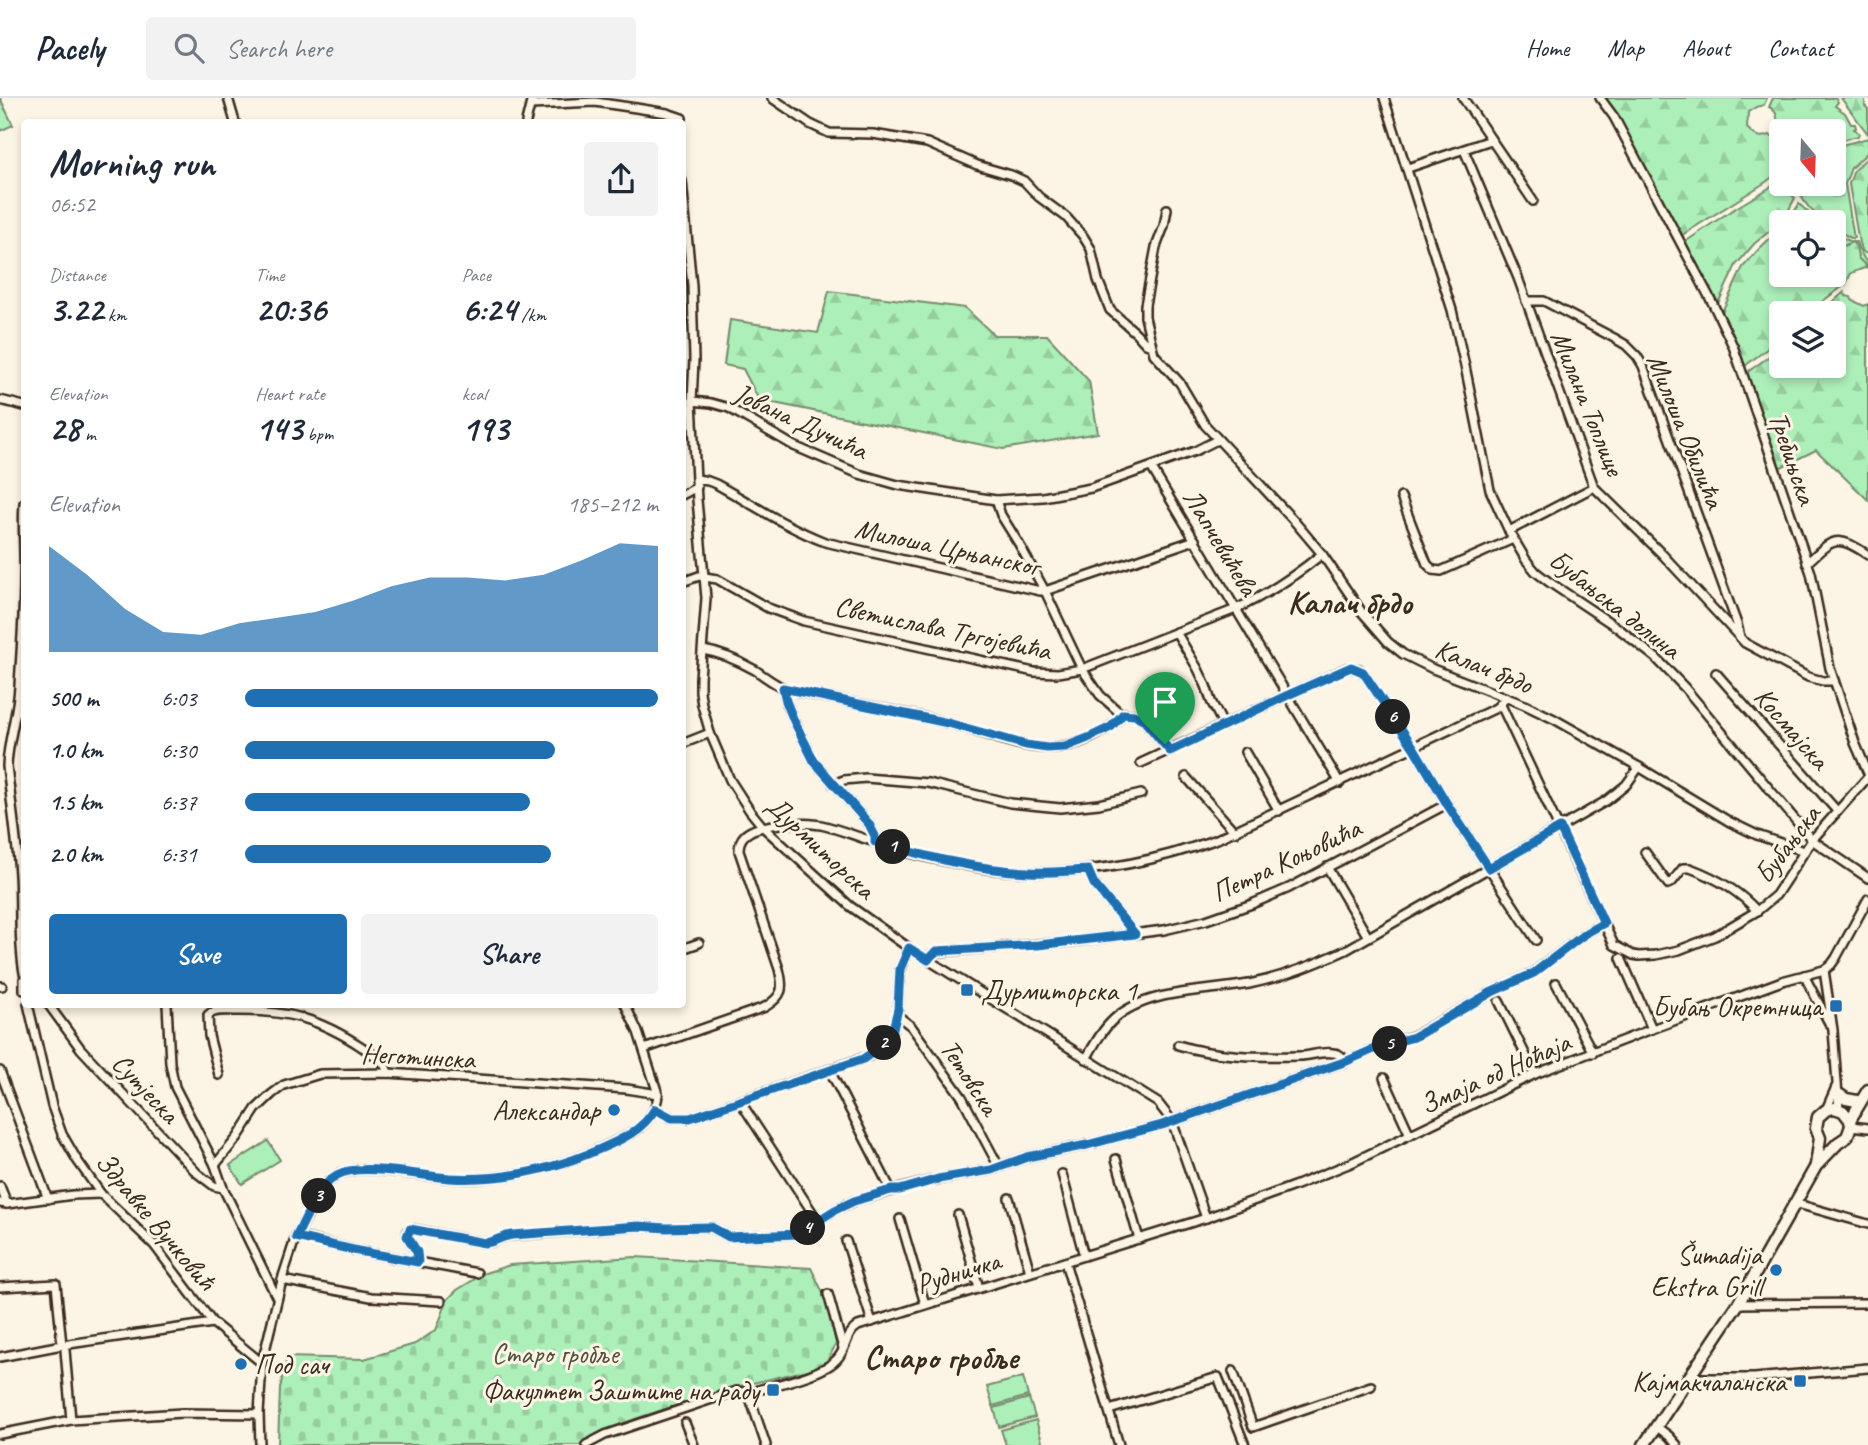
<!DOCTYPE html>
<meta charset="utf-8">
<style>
body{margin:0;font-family:Caveat,sans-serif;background:#f2f2f3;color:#1f2937;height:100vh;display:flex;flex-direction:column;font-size:26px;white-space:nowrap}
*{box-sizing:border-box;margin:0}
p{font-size:23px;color:#747a83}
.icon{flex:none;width:38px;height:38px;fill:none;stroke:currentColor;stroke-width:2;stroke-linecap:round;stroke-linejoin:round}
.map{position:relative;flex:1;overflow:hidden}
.panel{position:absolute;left:21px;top:21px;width:665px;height:889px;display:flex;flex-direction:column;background:#fff;border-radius:7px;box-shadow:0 4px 10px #0003}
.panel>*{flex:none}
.needle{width:46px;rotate:161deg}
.buttons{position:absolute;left:1769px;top:21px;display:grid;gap:14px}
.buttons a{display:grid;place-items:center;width:77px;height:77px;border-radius:7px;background:#fff;box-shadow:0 4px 10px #0003;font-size:35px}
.pin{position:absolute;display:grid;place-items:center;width:60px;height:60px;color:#fff;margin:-72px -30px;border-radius:50% 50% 50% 0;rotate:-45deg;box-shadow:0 0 7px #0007}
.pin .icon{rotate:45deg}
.km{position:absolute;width:35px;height:35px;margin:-18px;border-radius:50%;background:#222;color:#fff;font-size:19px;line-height:35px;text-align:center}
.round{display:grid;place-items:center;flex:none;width:74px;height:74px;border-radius:7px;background:#f2f2f3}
.headline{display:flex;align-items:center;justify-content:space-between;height:119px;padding:0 28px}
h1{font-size:38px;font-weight:700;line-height:52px}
.stats{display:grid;grid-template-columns:repeat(3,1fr);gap:10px;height:119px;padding:7px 28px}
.stats div{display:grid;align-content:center}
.stats b{font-size:35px;font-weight:700}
.stats small{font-size:19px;font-weight:400}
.stats p{font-size:19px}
.chart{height:196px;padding:14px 28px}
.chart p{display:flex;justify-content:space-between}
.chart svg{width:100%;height:126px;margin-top:7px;fill:#1f6fb2;opacity:.7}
.button{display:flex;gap:14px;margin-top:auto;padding:14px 28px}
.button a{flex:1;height:80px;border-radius:7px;background:#1f6fb2;color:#fff;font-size:28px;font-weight:700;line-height:80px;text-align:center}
.button a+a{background:#f2f2f3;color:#1f2937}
ul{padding:0 28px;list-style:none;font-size:23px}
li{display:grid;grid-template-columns:112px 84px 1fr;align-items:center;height:52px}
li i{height:18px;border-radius:9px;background:#1f6fb2}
header{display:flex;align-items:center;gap:42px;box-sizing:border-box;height:98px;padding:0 35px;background:#fff;border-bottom:2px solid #e0e1e3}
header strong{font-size:33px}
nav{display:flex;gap:38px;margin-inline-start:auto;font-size:24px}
.search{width:490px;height:63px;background:#f2f2f3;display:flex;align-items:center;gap:18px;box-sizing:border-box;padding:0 24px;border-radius:7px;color:#747a83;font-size:26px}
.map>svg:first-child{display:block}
.grass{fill:url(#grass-dots);stroke:#748c6c;stroke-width:2}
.forest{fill:url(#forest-firs);stroke:#748c6c;stroke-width:2}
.cemetery{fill:url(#cemetery-stones);stroke:#748c6c;stroke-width:2}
.green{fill:#adefb9;stroke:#748c6c;stroke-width:2}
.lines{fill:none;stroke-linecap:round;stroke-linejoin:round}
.street-casing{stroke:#3b2a1e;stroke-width:12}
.secondary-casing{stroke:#3b2a1e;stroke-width:15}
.street{stroke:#fcf5e5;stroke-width:7}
.secondary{stroke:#fcf5e5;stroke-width:10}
.route-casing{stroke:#fff;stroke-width:14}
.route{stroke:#1f6fb2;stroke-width:9}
.poi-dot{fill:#1f6fb2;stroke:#fcf5e5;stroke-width:2.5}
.labels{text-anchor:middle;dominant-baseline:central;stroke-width:6;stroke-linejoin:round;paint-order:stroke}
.street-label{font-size:28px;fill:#3b2a1e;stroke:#fcf5e5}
.poi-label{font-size:28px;fill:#3b2a1e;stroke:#fcf5e5;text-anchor:end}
.park-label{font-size:28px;fill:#52513d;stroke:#fcf5e5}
.quarter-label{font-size:32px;font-weight:bold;fill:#3b2a1e;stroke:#fcf5e5}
</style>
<header>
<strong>Pacely</strong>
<div class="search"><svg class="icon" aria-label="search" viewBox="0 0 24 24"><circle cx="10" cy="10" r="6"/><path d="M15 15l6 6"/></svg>Search here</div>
<nav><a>Home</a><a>Map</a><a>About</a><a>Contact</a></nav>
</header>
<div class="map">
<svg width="1868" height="1347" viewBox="0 0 1868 1347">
<defs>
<pattern id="grass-dots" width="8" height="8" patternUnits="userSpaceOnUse" patternTransform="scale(1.75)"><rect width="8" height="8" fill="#adefb9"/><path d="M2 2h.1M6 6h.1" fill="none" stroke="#96cd9f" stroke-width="1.8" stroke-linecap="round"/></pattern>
<pattern id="forest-firs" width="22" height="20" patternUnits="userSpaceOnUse" patternTransform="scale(1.75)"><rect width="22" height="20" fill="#adefb9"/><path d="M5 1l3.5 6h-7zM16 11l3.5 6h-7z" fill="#96cd9f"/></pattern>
<pattern id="cemetery-stones" width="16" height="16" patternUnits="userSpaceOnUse" patternTransform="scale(1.75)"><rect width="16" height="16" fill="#adefb9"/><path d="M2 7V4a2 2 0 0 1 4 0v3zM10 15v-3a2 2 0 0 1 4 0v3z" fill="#96cd9f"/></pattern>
</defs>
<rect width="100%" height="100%" fill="#fcf5e5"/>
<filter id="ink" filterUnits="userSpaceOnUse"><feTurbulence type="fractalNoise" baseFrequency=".0143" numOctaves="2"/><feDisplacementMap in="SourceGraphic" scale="14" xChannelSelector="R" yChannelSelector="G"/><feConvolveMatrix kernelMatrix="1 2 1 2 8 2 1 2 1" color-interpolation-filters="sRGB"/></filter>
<g filter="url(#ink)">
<path class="grass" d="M1834 136 1852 144H1856C1858 152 1868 164 1868 171L1864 170 1866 169 1858 161 1857 154 1834 153Z"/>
<g class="forest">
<path d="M0 0 13 27 0 33Z"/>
<path d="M1605 0H1767L1764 7 1756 9 1748 14 1747 30C1755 38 1759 41 1770 37 1784 49 1781 54 1781 72L1766 84 1679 139Z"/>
<path d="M1773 0H1835L1838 4 1835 8 1845 15 1851 26H1855L1856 30 1854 31 1859 35 1858 38 1834 44V33H1783L1778 31C1777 22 1779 14 1769 9Z"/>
<path d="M1841 0H1865V8L1868 11V36Z"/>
<path d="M1868 40V54L1851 70 1845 86 1854 140H1851L1834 131V124C1820 124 1808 110 1801 98L1808 86H1834V49Z"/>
<path d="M1868 59V157L1862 153 1859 145 1849 86 1854 72Z"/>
<path d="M1781 78 1782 86H1787L1788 94 1795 100 1784 121 1754 146 1736 167 1715 212 1682 146 1729 114 1769 90Z"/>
<path d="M1799 106 1819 124H1788Z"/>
<path d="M1781 130 1782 177H1834V151L1835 152 1852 144 1856 148 1858 160 1867 169 1851 175 1846 186 1816 208 1809 215H1782L1781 240 1741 271 1719 220 1743 169 1759 151Z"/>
<path d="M829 193 965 210 994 237H1047L1089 283 1098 335 1003 351 759 302 743 271 724 267 730 222 818 235Z"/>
<path d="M1844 194 1846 198 1851 199 1852 202 1864 208 1868 206V402L1816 352 1777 371 1742 278 1781 250 1782 268H1834V215H1820Z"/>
</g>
<path class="cemetery" d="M636 1159 811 1170 826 1201 836 1246 827 1263 812 1271 723 1292 635 1321 589 1340 579 1347H278L280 1290 287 1259 364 1261 415 1246 436 1232 448 1201 457 1192 485 1175 510 1167Z"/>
<g class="green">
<path d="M268 1043 280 1062 242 1086 230 1067Z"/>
<path d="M1023 1279 1028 1298 993 1308 987 1289Z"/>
<path d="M1029 1300 1035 1319 999 1329 994 1310Z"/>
<path d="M1036 1322 1043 1347H1006L1001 1332Z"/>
</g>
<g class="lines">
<defs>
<g id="street">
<path d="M228 0 235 24"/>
<path d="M772 0 810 26 829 35 873 36 927 45 977 67 1011 77 1024 83 1039 99 1066 119 1083 138 1091 151 1098 182 1110 212 1136 235 1146 246 1151 248"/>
<path d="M1384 0 1452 212 1465 268 1490 392 1509 433 1526 462 1536 474 1549 484 1618 530 1656 560 1685 590 1812 742 1868 780"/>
<path d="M1463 0 1533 103"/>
<path d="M1600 0 1614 19 1713 206 1733 248 1811 475 1830 570 1855 645 1868 675"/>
<path d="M531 7 595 4 636 10 667 15 682 20 679 24"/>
<path d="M526 24 532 0"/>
<path d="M1464 52 1518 180 1594 389 1662 456 1745 545 1808 579 1823 583H1834"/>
<path d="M1408 70 1491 42"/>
<path d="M682 83 692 188 694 262 692 303 697 402 706 500 700 580V594L702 607 710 635 730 682 750 713 763 729 850 808 909 850 1158 1005 1172 1023 1206 1120"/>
<path d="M1167 111 1164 128 1156 149 1145 207V219L1154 256 1180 285 1205 327 1295 424 1322 456 1361 513 1388 544 1403 556 1433 571 1525 607 1554 621 1639 669 1730 724 1757 737 1804 753"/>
<path d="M1526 203H1544L1614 240 1626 247 1637 258 1643 268 1737 526 1740 539"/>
<path d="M0 302 24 308"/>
<path d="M692 303 711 305 729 310 794 348 859 376 898 387 996 402 1043 399 1091 390 1195 353 1217 342"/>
<path d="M1151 369 1340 685"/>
<path d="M697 381 708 383 716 386C752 406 786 429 825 444L1040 493H1045L1195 442"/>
<path d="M682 397 697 389"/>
<path d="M1401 399 1427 466 1433 472 1441 473 1513 441"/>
<path d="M996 402 1001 417 1019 446 1045 493 1082 571 1100 597 1120 615 1137 617 1143 621 1170 653"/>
<path d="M24 405C22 430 25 455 24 480 24 516 21 552 19 588 18 615 8 641 7 668 11 704 17 741 19 777 21 810 18 842 24 875"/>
<path d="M1509 433 1594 389"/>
<path d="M1807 465C1833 440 1837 436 1868 457"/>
<path d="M682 484 699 478 717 481 768 510 804 523 1034 574 1058 575 1082 571 1236 511C1268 496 1295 478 1322 456"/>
<path d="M1176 534 1198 571 1206 588 1211 603 1224 628"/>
<path d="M703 552C721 555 739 563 755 572 766 579 776 588 789 592 842 603 895 612 947 625 980 633 1018 651 1052 650 1073 650 1111 634 1123 616"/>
<path d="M1716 575 1837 713"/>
<path d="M783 590 786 603 794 623 814 663 869 726 875 738V744"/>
<path d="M1501 607 1614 847 1633 857 1639 858 1656 857 1679 852 1715 838 1757 813 1776 797 1812 742 1868 679"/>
<path d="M682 646 710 635"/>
<path d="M1245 654 1279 713"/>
<path d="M1141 665 1347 570 1359 571 1365 577 1414 650 1447 706 1536 842"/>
<path d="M1186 679 1235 734"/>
<path d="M833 686 844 682 866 680 928 685 1010 705 1060 710 1099 706 1141 696"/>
<path d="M1645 754 1668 786 1672 784 1683 770H1690C1714 779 1740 794 1757 813"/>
<path d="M1327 769 1368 839"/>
<path d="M1088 772 1094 786 1135 836"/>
<path d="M682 851 699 845"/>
<path d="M1621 860 1652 931"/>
<path d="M928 862 931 857 937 854 1069 844 1164 832 1206 822 1252 806 1289 790 1447 706"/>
<path d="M1824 872 1833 932 1839 1011"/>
<path d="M1804 877 1829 925"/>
<path d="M24 881V892"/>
<path d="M1556 885 1593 955"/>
<path d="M0 888H2"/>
<path d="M1499 903 1535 976"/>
<path d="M28 906 52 1008 62 1036 77 1062 101 1096 154 1147 213 1225 262 1265"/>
<path d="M48 906 81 951 197 1075 214 1088 223 1090"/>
<path d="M167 906 170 965 175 989 215 1067 223 1090 277 1200"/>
<path d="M897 917 911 928 962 999 999 1069"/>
<path d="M1178 947C1216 959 1260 959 1300 958 1310 958 1322 953 1333 955 1339 955 1342 959 1347 963"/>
<path d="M644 951 765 909C783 898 784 891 779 871L739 753C739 748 740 742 744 738 757 724 803 724 821 727 839 731 855 738 872 743 897 752 924 759 950 764 975 770 1003 774 1029 774 1093 776 1157 763 1217 741L1496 610 1506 600"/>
<path d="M1086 961C1094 947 1102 932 1114 921 1147 891 1207 894 1249 886 1284 879 1315 866 1346 852L1606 703 1626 687 1639 669"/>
<path d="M0 973 48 1101"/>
<path d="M830 973 891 1092"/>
<path d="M219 977 209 938 208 917C215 911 225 913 234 913 287 912 318 920 362 949 372 956 385 962 388 975"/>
<path d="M1384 980 1410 1037"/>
<path d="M740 1003 818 1123"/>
<path d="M655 1011 672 1020H690L869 958 884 944 893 931 898 911 900 871 909 850"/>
<path d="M1826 1012 1836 989"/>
<path d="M1851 1028 1868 1030"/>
<path d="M1116 1061 1139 1141"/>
<path d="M215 1067 238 1039 256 1011 272 996 284 987 320 976 388 975 627 991 658 996"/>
<path d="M1062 1076 1084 1158"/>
<path d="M0 1088 7 1106"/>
<path d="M1009 1100 1030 1174"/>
<path d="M0 1105 7 1106 73 1097 101 1096"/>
<path d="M1794 1105 1868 1126"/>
<path d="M958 1117 979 1190"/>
<path d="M900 1121 925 1206"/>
<path d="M296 1138 358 1153 477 1175"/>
<path d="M846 1143 872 1224"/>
<path d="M418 1164 417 1155 407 1138 408 1133 413 1131 485 1145 492 1144 507 1138 640 1128 666 1130 711 1129 729 1139 797 1136 835 1112 854 1103 929 1083 991 1072 1027 1059 1087 1047 1162 1027 1347 963 1381 948 1414 938 1492 894 1533 875 1586 835 1604 825"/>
<path d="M1065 1164 1119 1347"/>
<path d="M282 1182 371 1199 441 1203"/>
<path d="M0 1189 56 1186 62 1247"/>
<path d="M828 1196 843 1250"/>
<path d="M1738 1206 1868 1205"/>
<path d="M65 1252 71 1322"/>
<path d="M0 1259 62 1247 213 1225"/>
<path d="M1233 1273 1253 1329 1371 1288"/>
<path d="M1690 1280H1754L1868 1270"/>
<path d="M1109 1312 1218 1279 1245 1347"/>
<path d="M685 1325 694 1347"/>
<path d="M1657 1329 1669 1338 1677 1347"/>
<path d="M0 1336 71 1322 182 1315 259 1316"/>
<path d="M260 1347 259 1316 262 1265 283 1178 296 1138 321 1094 329 1083 340 1075 357 1072C393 1070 429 1081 464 1081 512 1081 556 1070 599 1051 625 1040 656 1027 658 996L638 934 625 906"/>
<path d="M586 1347 605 1337 736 1293 752 1296"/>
<path d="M766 1347 751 1303 752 1296 758 1292C778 1286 825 1276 837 1261 847 1251 845 1236 858 1228L1206 1120 1294 1088 1351 1065 1535 976 1652 931 1782 883 1824 872 1831 867 1836 860 1868 801"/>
</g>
<g id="secondary">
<path d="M1837 995 1846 1001 1857 1003"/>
<path d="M1816 1067 1820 1040 1816 1030 1818 1019 1826 1012 1834 1010 1843 1013 1850 1022"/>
<path d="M1644 1347 1738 1206 1816 1068 1838 1045 1847 1039 1851 1028 1850 1022 1868 992"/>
</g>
</defs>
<use href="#street" class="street-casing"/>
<use href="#secondary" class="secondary-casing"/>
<use href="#street" class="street"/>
<use href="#secondary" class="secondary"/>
</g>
</g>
<g class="lines" filter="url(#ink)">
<defs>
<path id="route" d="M1351 569 1363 574 1414 650 1447 706 1489 770 1560 730 1604 825 1586 835 1534 875 1492 894 1414 939 1381 948 1347 963 1162 1027 1087 1047 1027 1059 991 1072 938 1081 900 1092H891L854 1103 835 1112 797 1136 729 1139 711 1129 666 1130 639 1128 512 1137C502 1138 495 1144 485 1145L410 1131 407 1138 417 1154 418 1164 358 1153 296 1139C306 1120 319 1087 337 1077 360 1064 421 1078 449 1080 501 1083 552 1072 600 1051 621 1042 643 1032 655 1011L672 1020H690L863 961 879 950 893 931 898 911 900 871 909 850 928 862 932 857 937 853 1038 847 1135 836 1094 786 1088 772C1068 773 1048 775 1029 774 976 772 925 758 875 744V738L869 726 814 663 794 623 786 603 783 590 948 625 1026 647 1047 650 1065 649 1088 640 1111 629 1123 616 1134 617 1143 621 1170 653 1288 597Z"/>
</defs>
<use href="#route" class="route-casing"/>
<use href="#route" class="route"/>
</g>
<g class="poi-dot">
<rect x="960" y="885" width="14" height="14" rx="3.5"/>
<rect x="1829" y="901" width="14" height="14" rx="3.5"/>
<circle cx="614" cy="1012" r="7"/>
<circle cx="1776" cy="1172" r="7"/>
<circle cx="241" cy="1266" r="7"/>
<rect x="1793" y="1276" width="14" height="14" rx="3.5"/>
<rect x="766" y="1285" width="14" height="14" rx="3.5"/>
</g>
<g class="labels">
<g class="street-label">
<text transform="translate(1588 305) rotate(68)">Милана Топлице</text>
<text transform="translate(801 323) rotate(25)">Јована Дучића</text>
<text transform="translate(1686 333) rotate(68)">Милоша Обилића</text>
<text transform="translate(1793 360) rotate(71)">Требињска</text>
<text transform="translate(1221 444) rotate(59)">Лапчевићева</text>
<text transform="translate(947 449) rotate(12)">Милоша Црњанског</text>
<text transform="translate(1615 506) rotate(38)">Бубањска долина</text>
<text transform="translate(943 530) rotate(12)">Светислава Тргојевића</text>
<text transform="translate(1484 568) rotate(22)">Калач брдо</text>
<text transform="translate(1792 630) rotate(49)">Космајска</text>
<text transform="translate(1787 746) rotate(-53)">Бубањска</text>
<text transform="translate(821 749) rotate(43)">Дурмиторска</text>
<text transform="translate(1286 762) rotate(-25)">Петра Коњовића</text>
<text transform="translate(418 958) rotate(3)">Неготинска</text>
<text transform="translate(1495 975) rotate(-24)">Змаја од Ноћаја</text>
<text transform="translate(970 979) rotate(57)">Тетовска</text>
<text transform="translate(146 990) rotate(47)">Сутјеска</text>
<text transform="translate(156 1123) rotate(50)">Здравке Вучковић</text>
<text transform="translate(958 1174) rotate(-17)">Рудничка</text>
</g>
<g class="poi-label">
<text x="981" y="892" text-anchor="start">Дурмиторска 1</text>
<text x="1822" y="908">Бубањ Окретница</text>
<text x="600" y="1012">Александар</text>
<text x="1762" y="1156">Šumadija<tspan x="1762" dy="32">Ekstra Grill</tspan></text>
<text x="255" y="1266" text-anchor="start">Под сач</text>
<text x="1786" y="1283">Кајмакчаланска</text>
<text x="759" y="1292">Факултет Заштите на раду</text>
</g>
<g class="park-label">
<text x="555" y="1255">Старо гробље</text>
</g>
<g class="quarter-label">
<text x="1350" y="504">Калач брдо</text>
<text x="941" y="1259">Старо гробље</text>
</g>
</g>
</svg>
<div class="buttons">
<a><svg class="needle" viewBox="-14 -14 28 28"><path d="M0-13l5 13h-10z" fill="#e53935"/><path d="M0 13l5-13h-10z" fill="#747a83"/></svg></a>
<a><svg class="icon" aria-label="locate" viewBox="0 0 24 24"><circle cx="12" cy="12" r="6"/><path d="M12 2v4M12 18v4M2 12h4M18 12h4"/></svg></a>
<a><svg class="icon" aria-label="layers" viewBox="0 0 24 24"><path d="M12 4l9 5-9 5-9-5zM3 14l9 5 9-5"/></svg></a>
</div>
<div class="pin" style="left:1165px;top:646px;background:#1e9e55"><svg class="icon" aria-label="arrive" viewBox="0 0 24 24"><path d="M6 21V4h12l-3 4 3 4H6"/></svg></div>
<b class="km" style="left:893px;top:749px">1</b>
<b class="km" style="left:884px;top:945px">2</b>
<b class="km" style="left:319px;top:1098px">3</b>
<b class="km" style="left:808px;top:1130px">4</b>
<b class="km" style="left:1390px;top:946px">5</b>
<b class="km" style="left:1393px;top:619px">6</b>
<section class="panel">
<div class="headline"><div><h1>Morning run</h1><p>06:52</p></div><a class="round"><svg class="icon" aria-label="share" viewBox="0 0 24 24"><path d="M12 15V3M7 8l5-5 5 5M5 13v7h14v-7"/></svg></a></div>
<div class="stats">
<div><p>Distance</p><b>3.22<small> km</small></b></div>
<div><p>Time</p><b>20:36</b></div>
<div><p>Pace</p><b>6:24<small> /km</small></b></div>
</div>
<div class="stats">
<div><p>Elevation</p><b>28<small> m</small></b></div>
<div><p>Heart rate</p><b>143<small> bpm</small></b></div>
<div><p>kcal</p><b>193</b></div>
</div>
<div class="chart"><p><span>Elevation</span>185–212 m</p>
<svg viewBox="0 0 160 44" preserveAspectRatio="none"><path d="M0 44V7L10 17L20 29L30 37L40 38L50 34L60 32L70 30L80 26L90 21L100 18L110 18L120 19L130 17L140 12L150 6L160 7V44z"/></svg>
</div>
<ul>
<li><b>500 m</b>6:03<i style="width:100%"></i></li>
<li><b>1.0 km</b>6:30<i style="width:75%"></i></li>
<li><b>1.5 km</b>6:37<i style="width:69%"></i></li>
<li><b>2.0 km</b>6:31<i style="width:74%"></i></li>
</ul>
<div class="button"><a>Save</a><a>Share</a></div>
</section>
</div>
